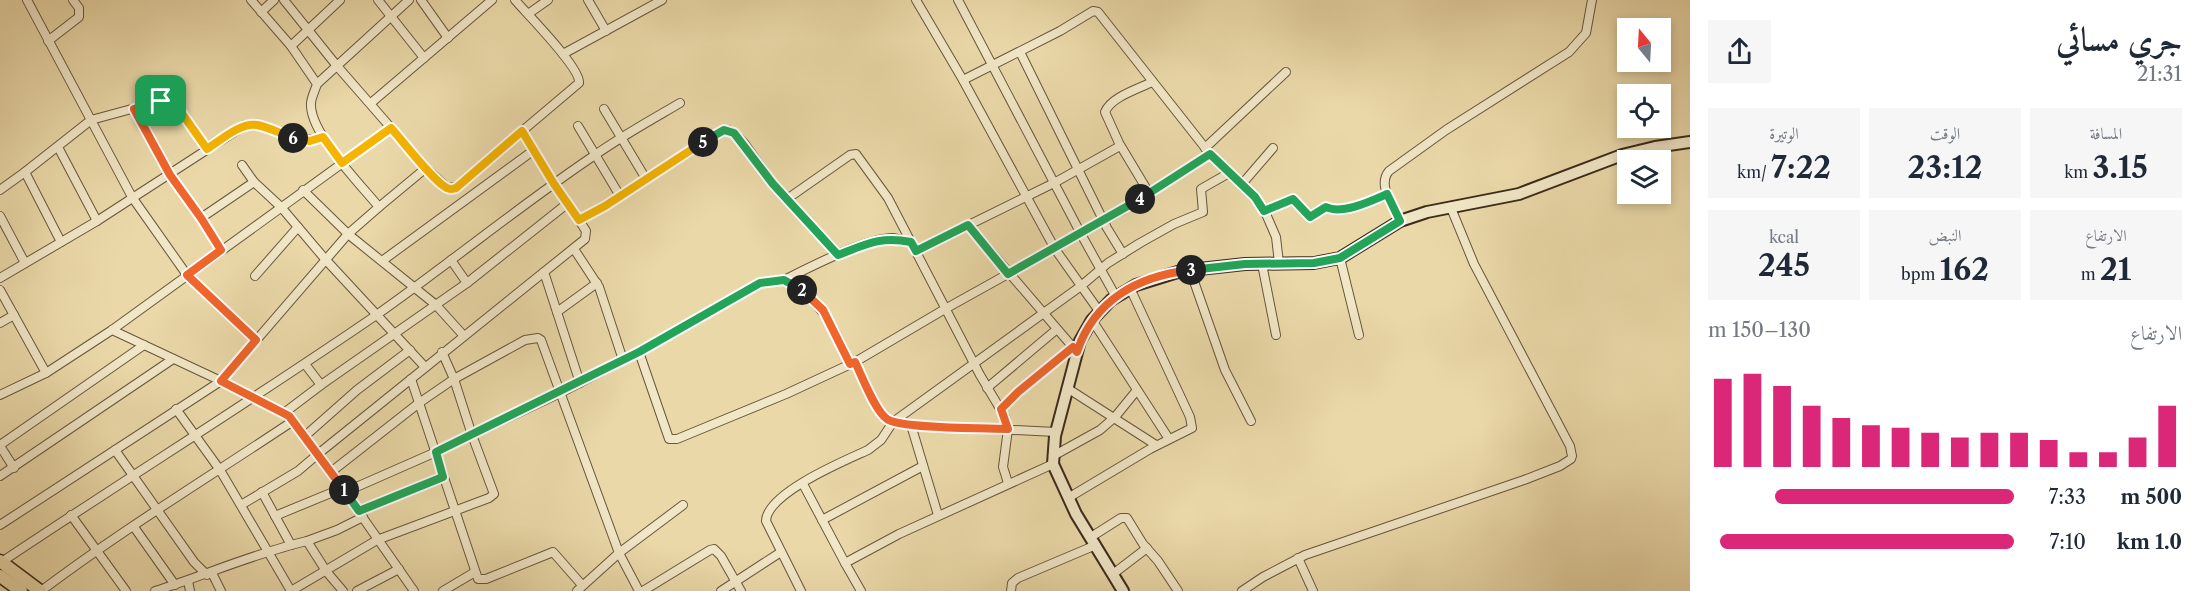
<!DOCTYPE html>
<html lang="ar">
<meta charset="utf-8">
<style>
body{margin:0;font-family:"Libre Caslon Text",Amiri,serif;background:#f6f6f7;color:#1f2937;direction:rtl;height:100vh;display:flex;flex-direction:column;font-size:22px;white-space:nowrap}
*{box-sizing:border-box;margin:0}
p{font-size:20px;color:#747a83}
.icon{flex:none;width:33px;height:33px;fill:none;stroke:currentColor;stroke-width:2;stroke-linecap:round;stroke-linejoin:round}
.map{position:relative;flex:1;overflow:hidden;direction:ltr}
.drawer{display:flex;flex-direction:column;background:#fff;width:510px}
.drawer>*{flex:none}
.needle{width:39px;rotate:342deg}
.buttons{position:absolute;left:1617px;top:18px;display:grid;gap:12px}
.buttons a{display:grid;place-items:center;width:54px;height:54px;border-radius:0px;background:#fff;box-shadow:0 3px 9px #0003;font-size:30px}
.pin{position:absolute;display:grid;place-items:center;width:51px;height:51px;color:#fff;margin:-26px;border-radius:12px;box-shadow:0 3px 9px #0006}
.km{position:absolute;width:30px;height:30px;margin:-15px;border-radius:50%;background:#222;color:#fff;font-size:16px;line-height:30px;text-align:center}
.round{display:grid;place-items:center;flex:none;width:63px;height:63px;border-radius:0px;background:#f6f6f7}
.summary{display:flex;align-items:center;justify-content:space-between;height:102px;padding:0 18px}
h1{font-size:33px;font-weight:800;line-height:45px}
.stats{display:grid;grid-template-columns:repeat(3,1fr);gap:9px;height:102px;padding:6px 18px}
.stats div{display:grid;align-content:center;border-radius:0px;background:#f6f6f7;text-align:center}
.stats b{font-size:30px;font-weight:800}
.stats small{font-size:16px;font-weight:400}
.stats p{font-size:16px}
.chart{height:168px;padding:12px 18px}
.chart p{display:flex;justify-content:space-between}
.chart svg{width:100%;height:108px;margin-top:6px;stroke:#db2777;stroke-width:6}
ul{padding:0 18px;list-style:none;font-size:20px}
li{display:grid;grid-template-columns:96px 72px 1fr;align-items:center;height:45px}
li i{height:15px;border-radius:8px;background:#db2777}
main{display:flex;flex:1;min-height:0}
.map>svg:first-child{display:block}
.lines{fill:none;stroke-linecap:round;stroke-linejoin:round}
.street-casing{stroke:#66563e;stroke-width:10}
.secondary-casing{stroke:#3a2b1b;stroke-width:14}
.primary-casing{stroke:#3a2b1b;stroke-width:15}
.street{stroke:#f1e6c6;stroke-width:8}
.secondary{stroke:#f1e6c6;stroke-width:10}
.primary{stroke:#ead8a8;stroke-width:12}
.split-1-casing{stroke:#fff;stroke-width:12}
.split-2-casing{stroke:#fff;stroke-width:12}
.split-3-casing{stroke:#fff;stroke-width:12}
.split-4-casing{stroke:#fff;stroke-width:12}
.split-5-casing{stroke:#fff;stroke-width:12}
.split-6-casing{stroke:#fff;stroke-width:12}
.split-7-casing{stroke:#fff;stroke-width:12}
.split-1{stroke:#f0652b;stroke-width:8}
.split-2{stroke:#22a559;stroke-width:8}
.split-3{stroke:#f0652b;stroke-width:8}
.split-4{stroke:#22a559;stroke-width:8}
.split-5{stroke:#22a559;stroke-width:8}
.split-6{stroke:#f5b400;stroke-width:8}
.split-7{stroke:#f5b400;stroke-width:8}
</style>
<main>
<section class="drawer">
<div class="summary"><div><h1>جري مسائي</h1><p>21:31</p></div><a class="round"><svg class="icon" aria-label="share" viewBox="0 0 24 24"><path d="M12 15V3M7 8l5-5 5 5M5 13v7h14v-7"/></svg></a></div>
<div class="stats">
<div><p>المسافة</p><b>3.15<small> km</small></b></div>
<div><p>الوقت</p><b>23:12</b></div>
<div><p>الوتيرة</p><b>7:22<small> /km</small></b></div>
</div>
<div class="stats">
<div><p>الارتفاع</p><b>21<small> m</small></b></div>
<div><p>النبض</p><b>162<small> bpm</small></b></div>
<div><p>kcal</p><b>245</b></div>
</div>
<div class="chart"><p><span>الارتفاع</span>130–150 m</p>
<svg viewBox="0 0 160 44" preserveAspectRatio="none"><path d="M5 44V8M15 44V6M25 44V11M35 44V19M45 44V24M55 44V27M65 44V28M75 44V30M85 44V32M95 44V30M105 44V30M115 44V33M125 44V38M135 44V38M145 44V32M155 44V19"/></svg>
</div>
<ul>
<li><b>500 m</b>7:33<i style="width:78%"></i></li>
<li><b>1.0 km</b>7:10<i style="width:96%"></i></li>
</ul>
</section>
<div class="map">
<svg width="1690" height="591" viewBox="0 0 1690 591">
<rect width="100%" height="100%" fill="#ead8a8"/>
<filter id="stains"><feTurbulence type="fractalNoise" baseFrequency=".00333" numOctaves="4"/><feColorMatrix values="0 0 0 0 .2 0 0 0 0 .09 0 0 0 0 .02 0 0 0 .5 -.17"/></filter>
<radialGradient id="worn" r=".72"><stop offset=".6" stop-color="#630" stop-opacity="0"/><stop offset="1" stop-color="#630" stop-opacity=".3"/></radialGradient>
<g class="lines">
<defs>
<g id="street">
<path d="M27 0 132 197 187 275 256 340"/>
<path d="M251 0 291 46 317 84C315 91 310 99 311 106 312 135 360 184 379 207L426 168"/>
<path d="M284 0 337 66 426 168 445 186 448 188 456 187 579 83C581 68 527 14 515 0"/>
<path d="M378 0 424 58"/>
<path d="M421 0 448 38"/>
<path d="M588 0 606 31"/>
<path d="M916 0 963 80 1055 249 1099 311"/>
<path d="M958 0 1081 234 1116 297"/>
<path d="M261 12 274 0"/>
<path d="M528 14 548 0"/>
<path d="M48 41 79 17V8L73 0"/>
<path d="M291 46 340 0"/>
<path d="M1020 52 1107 228 1123 254"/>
<path d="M563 54 662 0"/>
<path d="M963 80 1060 31 1093 11 1098 12 1210 154 1255 197 1266 214 1276 237 1279 263"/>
<path d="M317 84 409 0"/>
<path d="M371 103 492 0"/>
<path d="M134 109 170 175 201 218 221 250"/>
<path d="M604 109 646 179"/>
<path d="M578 126 620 196"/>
<path d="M522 131 554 184 579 220 605 205 724 130H728L734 133 744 143 773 184 787 199 850 155 856 154 888 198 980 375 1005 417 1008 429 1003 467 1008 483"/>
<path d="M58 147 97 221"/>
<path d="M1205 148 1286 72"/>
<path d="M242 165 254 182 281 207 325 259 425 367"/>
<path d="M1242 184 1273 148"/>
<path d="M0 190 25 172"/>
<path d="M303 190 348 234 436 305 464 336"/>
<path d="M1149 193 1119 143 1105 112C1111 97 1138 89 1152 82"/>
<path d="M787 199 839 255"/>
<path d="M1265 211 1293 199 1310 217 1326 207C1342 215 1371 201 1387 194"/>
<path d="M0 216 25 263"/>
<path d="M201 218 254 182"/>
<path d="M1400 221C1393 206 1377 185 1389 171L1446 130 1569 52 1586 33 1592 0"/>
<path d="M968 225 1077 352"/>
<path d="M61 242 25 172 91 120 161 101 176 105 207 149"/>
<path d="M574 249 599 287 623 360"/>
<path d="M916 251 1054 183 1120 146"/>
<path d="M1340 258 1359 335"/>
<path d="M451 260 467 283"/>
<path d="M382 261 534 150"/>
<path d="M1262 264 1276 335"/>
<path d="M1190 270 1225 370 1251 421"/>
<path d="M544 272 580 383"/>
<path d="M255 276 298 227"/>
<path d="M0 278 97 221 245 125C274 122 291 147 323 137"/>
<path d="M784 280C810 267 866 238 893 238 899 239 905 241 911 242"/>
<path d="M0 290 46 373"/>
<path d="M557 312 597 283"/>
<path d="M1092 320 1169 439"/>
<path d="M0 323 14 315"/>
<path d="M112 330 221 381 289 416 331 472 414 591"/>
<path d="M639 352 668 436 669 439H677L786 394 855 362 945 309 1121 211 1210 154"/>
<path d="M855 362C862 377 875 412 888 420 895 424 904 424 911 425L1056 432"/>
<path d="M305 364 321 385"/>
<path d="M411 379 478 579H486L553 552 582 585"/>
<path d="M987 388 1057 329"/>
<path d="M1067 388 1156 445"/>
<path d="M0 395 46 373 112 330 391 128"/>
<path d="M176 409 220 470 291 591"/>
<path d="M1001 409 1018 392 1073 347"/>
<path d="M284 413 321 385 467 283 568 203"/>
<path d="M911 425 938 515"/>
<path d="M305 436 357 390 410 350"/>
<path d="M0 445 144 345"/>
<path d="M0 446 14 468"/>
<path d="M115 450 194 562 207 575"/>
<path d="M1053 456 1100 430 1115 417 1137 390"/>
<path d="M331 472 419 403 454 379 525 340 538 338 541 340 619 553 639 591"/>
<path d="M0 476 173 359"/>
<path d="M803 484 845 563"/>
<path d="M262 492 291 545"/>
<path d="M345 492 436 452 560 393 639 352 760 283 784 280C822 300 834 327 850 364"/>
<path d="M1068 498 1150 449 1192 428 1190 417 1130 288"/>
<path d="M241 505 298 471 318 454 585 239 586 231 579 220"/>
<path d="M359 511 443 477"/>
<path d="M71 515 126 591"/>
<path d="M275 516 343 488"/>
<path d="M822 520 923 466"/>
<path d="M0 525 221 381 348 234 379 207"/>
<path d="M134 527 175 585"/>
<path d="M1091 537 1121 518H1127L1143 544 1158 561 1178 591"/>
<path d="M307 541 337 530 363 517"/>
<path d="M1298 558 1313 591"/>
<path d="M0 563C124 480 251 401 375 316 449 264 519 206 595 155 622 136 651 120 680 103"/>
<path d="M212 573 221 591"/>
<path d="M1113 574 1147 548"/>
<path d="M188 581 190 591"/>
<path d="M41 591C122 530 209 477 293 421"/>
<path d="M155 591C206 575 255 553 307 541L326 571 343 591"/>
<path d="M291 591 377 540 489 498 494 494 472 435 454 379 442 352"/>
<path d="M357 591 399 569"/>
<path d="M443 591 475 572"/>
<path d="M577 591 619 553 683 505"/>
<path d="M643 591 710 550 714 549 721 556 741 591"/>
<path d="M721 591 781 552"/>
<path d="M801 591 766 521C767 493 844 461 868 450L881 440 893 422 1081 286 1108 263 1140 243 1174 224 1203 212 1201 189 1229 173"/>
<path d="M861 591 845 563 899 534 1053 464"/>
<path d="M1011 591 1012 583 1018 578 1096 545"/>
<path d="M1242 591 1263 577 1305 555 1524 480 1560 466 1571 459 1572 456 1570 446 1474 264 1451 208"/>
</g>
<path id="secondary" d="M1123 591 1076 514 1053 464 1055 436 1080 341 1092 320 1111 300 1136 285 1181 271 1245 264 1314 263 1340 258 1400 221 1427 212 1519 194 1622 155 1655 147 1690 142"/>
<g id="primary">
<path d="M0 561 40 591"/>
<path d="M0 576 21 591"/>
</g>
</defs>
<use href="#street" class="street-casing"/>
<use href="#secondary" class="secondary-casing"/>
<use href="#primary" class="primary-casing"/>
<use href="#street" class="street"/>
<use href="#secondary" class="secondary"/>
<use href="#primary" class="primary"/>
</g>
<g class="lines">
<defs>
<path id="split-1" d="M161 101 134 109 170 175 201 218 221 250 187 275 256 340 221 381 289 416 344 490"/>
<path id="split-2" d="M344 490 359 511 443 477 436 452 639 352 760 283 784 280 802 290"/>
<path id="split-3" d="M802 290 823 310 850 364 855 362C862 376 875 411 887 419 901 429 986 428 1008 429L1001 409 1018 392 1073 347 1077 352C1094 300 1138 276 1191 270"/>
<path id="split-4" d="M1140 199 1210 154 1255 197 1264 211 1293 199 1310 217 1326 207C1342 215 1371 201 1387 194L1400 221 1340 258 1314 263 1245 264 1191 270"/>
<path id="split-5" d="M703 142 724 130 734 133 773 184 838 255C867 244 880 236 911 242L916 251 968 225 1008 274 1140 199"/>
<path id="split-6" d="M293 138 310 141 323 137 342 163 391 128C402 140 434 182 447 188 451 190 452 189 456 188L522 131 554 184 579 220 605 206 703 142"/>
<path id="split-7" d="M161 101 176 105 207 149C221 140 241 122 257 125 269 127 281 134 293 138"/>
</defs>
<use href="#split-1" class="split-1-casing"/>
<use href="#split-2" class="split-2-casing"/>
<use href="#split-3" class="split-3-casing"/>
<use href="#split-4" class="split-4-casing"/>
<use href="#split-5" class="split-5-casing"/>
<use href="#split-6" class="split-6-casing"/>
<use href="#split-7" class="split-7-casing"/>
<use href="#split-1" class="split-1"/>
<use href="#split-2" class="split-2"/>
<use href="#split-3" class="split-3"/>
<use href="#split-4" class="split-4"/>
<use href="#split-5" class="split-5"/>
<use href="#split-6" class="split-6"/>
<use href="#split-7" class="split-7"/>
</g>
<rect width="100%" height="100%" filter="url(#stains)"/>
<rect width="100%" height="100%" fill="url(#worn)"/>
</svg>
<div class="buttons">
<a><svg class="needle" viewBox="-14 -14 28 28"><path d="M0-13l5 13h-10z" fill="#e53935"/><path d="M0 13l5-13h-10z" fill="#747a83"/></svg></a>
<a><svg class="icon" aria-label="locate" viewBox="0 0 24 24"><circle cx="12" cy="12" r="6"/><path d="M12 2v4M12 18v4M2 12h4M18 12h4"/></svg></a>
<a><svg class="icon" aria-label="layers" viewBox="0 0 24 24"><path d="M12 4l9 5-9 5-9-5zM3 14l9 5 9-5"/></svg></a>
</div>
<div class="pin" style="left:161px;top:101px;background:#1e9e55"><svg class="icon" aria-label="arrive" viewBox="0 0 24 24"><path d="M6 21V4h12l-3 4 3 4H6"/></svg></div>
<b class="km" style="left:344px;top:490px">1</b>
<b class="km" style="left:802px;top:290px">2</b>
<b class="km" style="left:1191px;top:270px">3</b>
<b class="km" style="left:1140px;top:199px">4</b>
<b class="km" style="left:703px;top:142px">5</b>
<b class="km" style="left:293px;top:138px">6</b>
</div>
</main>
